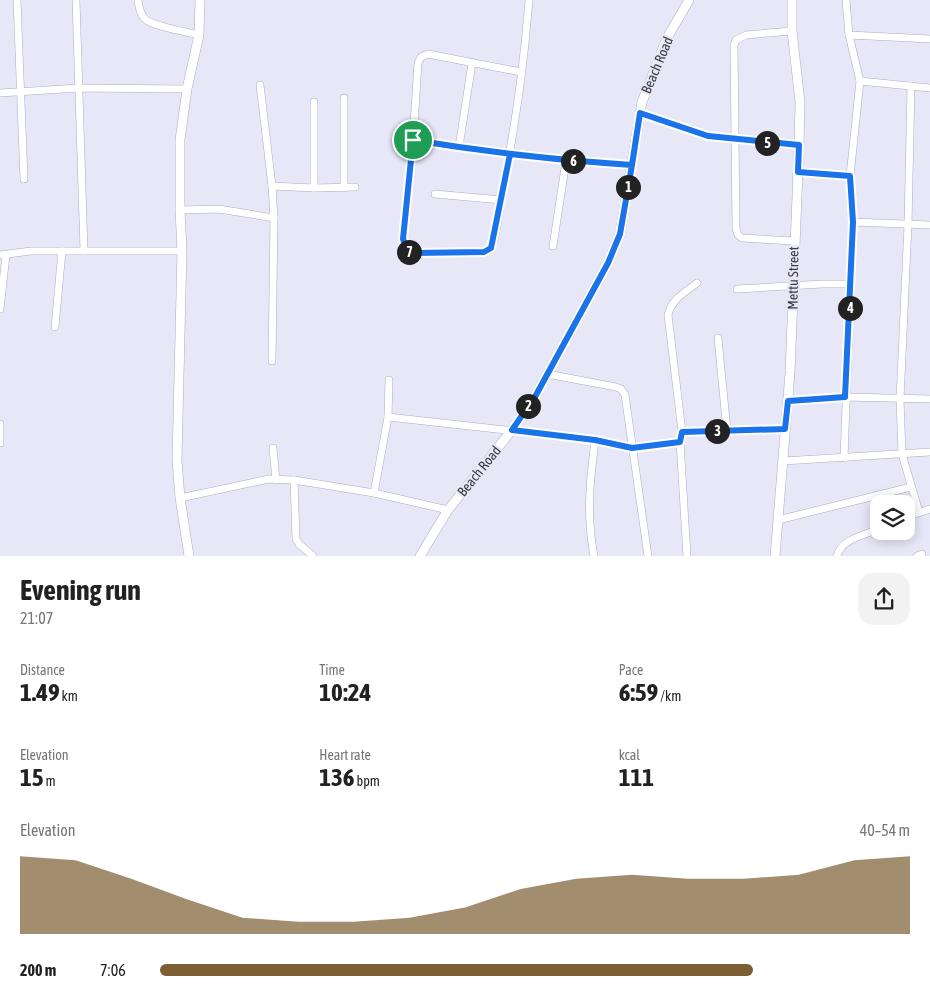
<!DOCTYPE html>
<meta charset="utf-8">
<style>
body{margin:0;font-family:"Asap Condensed",sans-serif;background:#f2f2f2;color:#222;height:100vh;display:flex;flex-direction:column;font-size:19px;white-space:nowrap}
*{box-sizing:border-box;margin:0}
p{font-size:16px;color:#767676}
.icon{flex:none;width:28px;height:28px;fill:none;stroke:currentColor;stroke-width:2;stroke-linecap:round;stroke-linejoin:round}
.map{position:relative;height:556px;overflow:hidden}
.drawer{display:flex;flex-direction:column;background:#fff;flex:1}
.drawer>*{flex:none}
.fabs{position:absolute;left:870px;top:495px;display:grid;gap:10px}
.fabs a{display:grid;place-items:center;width:45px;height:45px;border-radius:10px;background:#fff;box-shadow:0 2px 12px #0003;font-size:25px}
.pin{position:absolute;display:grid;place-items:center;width:42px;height:42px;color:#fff;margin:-21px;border:2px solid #fff;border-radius:50%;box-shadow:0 1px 5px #0007}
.km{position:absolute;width:25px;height:25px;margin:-12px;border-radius:50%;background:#222;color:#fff;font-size:14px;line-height:25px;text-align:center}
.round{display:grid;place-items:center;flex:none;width:52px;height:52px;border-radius:15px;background:#f2f2f2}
.head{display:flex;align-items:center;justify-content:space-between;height:85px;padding:0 20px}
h1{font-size:28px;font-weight:700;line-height:38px}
.metrics{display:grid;grid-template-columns:repeat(3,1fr);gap:8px;height:85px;padding:5px 20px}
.metrics div{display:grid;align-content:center}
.metrics b{font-size:25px;font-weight:700}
.metrics small{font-size:14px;font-weight:400}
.metrics p{font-size:14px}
.chart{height:140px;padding:10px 20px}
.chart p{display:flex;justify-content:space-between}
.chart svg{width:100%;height:90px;margin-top:5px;fill:#7c5f32;opacity:.7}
ul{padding:0 20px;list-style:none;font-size:16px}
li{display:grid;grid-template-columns:80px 60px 1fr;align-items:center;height:38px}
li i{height:12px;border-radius:6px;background:#7c5f32}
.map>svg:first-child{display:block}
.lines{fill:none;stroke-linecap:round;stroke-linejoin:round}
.street-casing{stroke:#adacbd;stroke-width:8}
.secondary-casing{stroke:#adacbd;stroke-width:10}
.street{stroke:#fff;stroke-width:7}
.secondary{stroke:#fff;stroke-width:9}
.route-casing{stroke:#fff;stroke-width:10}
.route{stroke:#1a73e8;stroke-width:6}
.labels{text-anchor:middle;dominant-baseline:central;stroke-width:4.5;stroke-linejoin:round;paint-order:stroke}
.street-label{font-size:14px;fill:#3b3b42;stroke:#e7e7f8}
</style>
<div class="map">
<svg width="930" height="556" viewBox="0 0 930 556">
<rect width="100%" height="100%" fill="#e7e7f8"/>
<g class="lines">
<defs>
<g id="street">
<path d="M17 0 24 179"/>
<path d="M76 0 84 251"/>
<path d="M138 0C139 7 140 14 145 19 152 26 187 32 199 35"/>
<path d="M792 31 746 35 736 40 734 45 736 229 738 235 742 238 794 241"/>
<path d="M849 35 930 39"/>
<path d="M521 72 428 54 421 57 418 63 413 140 403 239 408 251 413 253 484 252 491 249C498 232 499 210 502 192 515 129 524 65 529 0"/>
<path d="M860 81 930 88"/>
<path d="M260 85 272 186 274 218 272 361"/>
<path d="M911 86 908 225 900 399 902 454 919 512"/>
<path d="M0 93 79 88 187 89"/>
<path d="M344 98V188"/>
<path d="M314 102V188"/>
<path d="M640 113 708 136 799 145"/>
<path d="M413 140C486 152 558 160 632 165"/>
<path d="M459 147 472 63"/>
<path d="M798 172 850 176"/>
<path d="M272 186 314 188 355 187"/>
<path d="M435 194 501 200"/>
<path d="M180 210 219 209 274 218"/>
<path d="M853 222 930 225"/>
<path d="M553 246 566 161"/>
<path d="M0 255 31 251H182"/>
<path d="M737 289 822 284H851"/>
<path d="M0 309 6 255"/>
<path d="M55 327 62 251"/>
<path d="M718 338 727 431"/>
<path d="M547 374 616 387 621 389 625 395 648 556"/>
<path d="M788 401 845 397 930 399"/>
<path d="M388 417 595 440 632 448 680 442 682 432 785 429"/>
<path d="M0 424V443"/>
<path d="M682 432 668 315C671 300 685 292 697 283"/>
<path d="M680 442 687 556"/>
<path d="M273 448 276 480"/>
<path d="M844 458 853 222 850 176 860 81 849 35 846 0"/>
<path d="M783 461 930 452"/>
<path d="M294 480 296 539 299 544 313 556"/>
<path d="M374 493 388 417 389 380"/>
<path d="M180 498 269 479 294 480 374 493 448 510"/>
<path d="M906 517 930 509"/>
<path d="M778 520 911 487"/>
<path d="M594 556C586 514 590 481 595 440"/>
<path d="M837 556C841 539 865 535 879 529"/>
<path d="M917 556 922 554"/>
</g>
<g id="secondary">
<path d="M189 556 180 498 177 460 182 251 180 210V140L187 89 199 35 200 0"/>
<path d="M420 556 448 510 512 430 536 395 608 263 620 234 642 102 667 38 689 0"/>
<path d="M775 556 790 373 799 145 800 102 792 31V0"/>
</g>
</defs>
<use href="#street" class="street-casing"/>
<use href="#secondary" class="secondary-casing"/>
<use href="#street" class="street"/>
<use href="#secondary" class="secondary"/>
</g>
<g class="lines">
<defs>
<path id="route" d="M413 140C486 152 558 160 632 165L620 234 608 263 536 395 512 430 595 440 632 448 680 442 682 432 785 429 788 401 845 397 853 222 850 176 798 172 799 145 708 136 640 113 632 165 566 160 510 154 491 248 484 252 413 253 408 251 403 239 413 140"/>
</defs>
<use href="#route" class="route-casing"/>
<use href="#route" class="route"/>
</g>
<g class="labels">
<g class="street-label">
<text transform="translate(657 65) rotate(-67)">Beach Road</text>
<text transform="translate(793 278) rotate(-89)">Mettu Street</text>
<text transform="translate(479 471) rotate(-51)">Beach Road</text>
</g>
</g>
</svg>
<div class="fabs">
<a><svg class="icon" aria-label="layers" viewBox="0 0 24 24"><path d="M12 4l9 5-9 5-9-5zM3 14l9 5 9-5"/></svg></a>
</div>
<div class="pin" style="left:413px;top:140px;background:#1e9e55"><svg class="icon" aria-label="arrive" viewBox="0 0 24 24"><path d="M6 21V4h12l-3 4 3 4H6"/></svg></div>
<b class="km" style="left:628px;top:187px">1</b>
<b class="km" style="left:528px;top:406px">2</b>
<b class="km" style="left:717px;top:431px">3</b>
<b class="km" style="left:850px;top:308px">4</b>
<b class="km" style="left:767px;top:143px">5</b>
<b class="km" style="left:573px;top:161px">6</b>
<b class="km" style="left:409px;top:252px">7</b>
</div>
<section class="drawer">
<div class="head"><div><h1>Evening run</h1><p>21:07</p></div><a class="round"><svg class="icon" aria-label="share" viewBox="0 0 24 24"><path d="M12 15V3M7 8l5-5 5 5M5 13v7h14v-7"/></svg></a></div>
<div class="metrics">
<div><p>Distance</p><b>1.49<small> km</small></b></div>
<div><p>Time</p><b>10:24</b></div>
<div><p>Pace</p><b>6:59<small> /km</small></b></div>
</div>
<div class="metrics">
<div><p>Elevation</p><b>15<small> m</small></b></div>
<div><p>Heart rate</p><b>136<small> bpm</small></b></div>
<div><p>kcal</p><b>111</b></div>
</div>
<div class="chart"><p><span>Elevation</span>40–54 m</p>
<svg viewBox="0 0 160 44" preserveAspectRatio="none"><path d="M0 44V6L10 8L20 17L30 27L40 36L50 38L60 38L70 36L80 31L90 22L100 17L110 15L120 17L130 17L140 15L150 8L160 6V44z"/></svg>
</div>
<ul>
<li><b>200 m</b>7:06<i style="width:79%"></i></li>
</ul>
</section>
